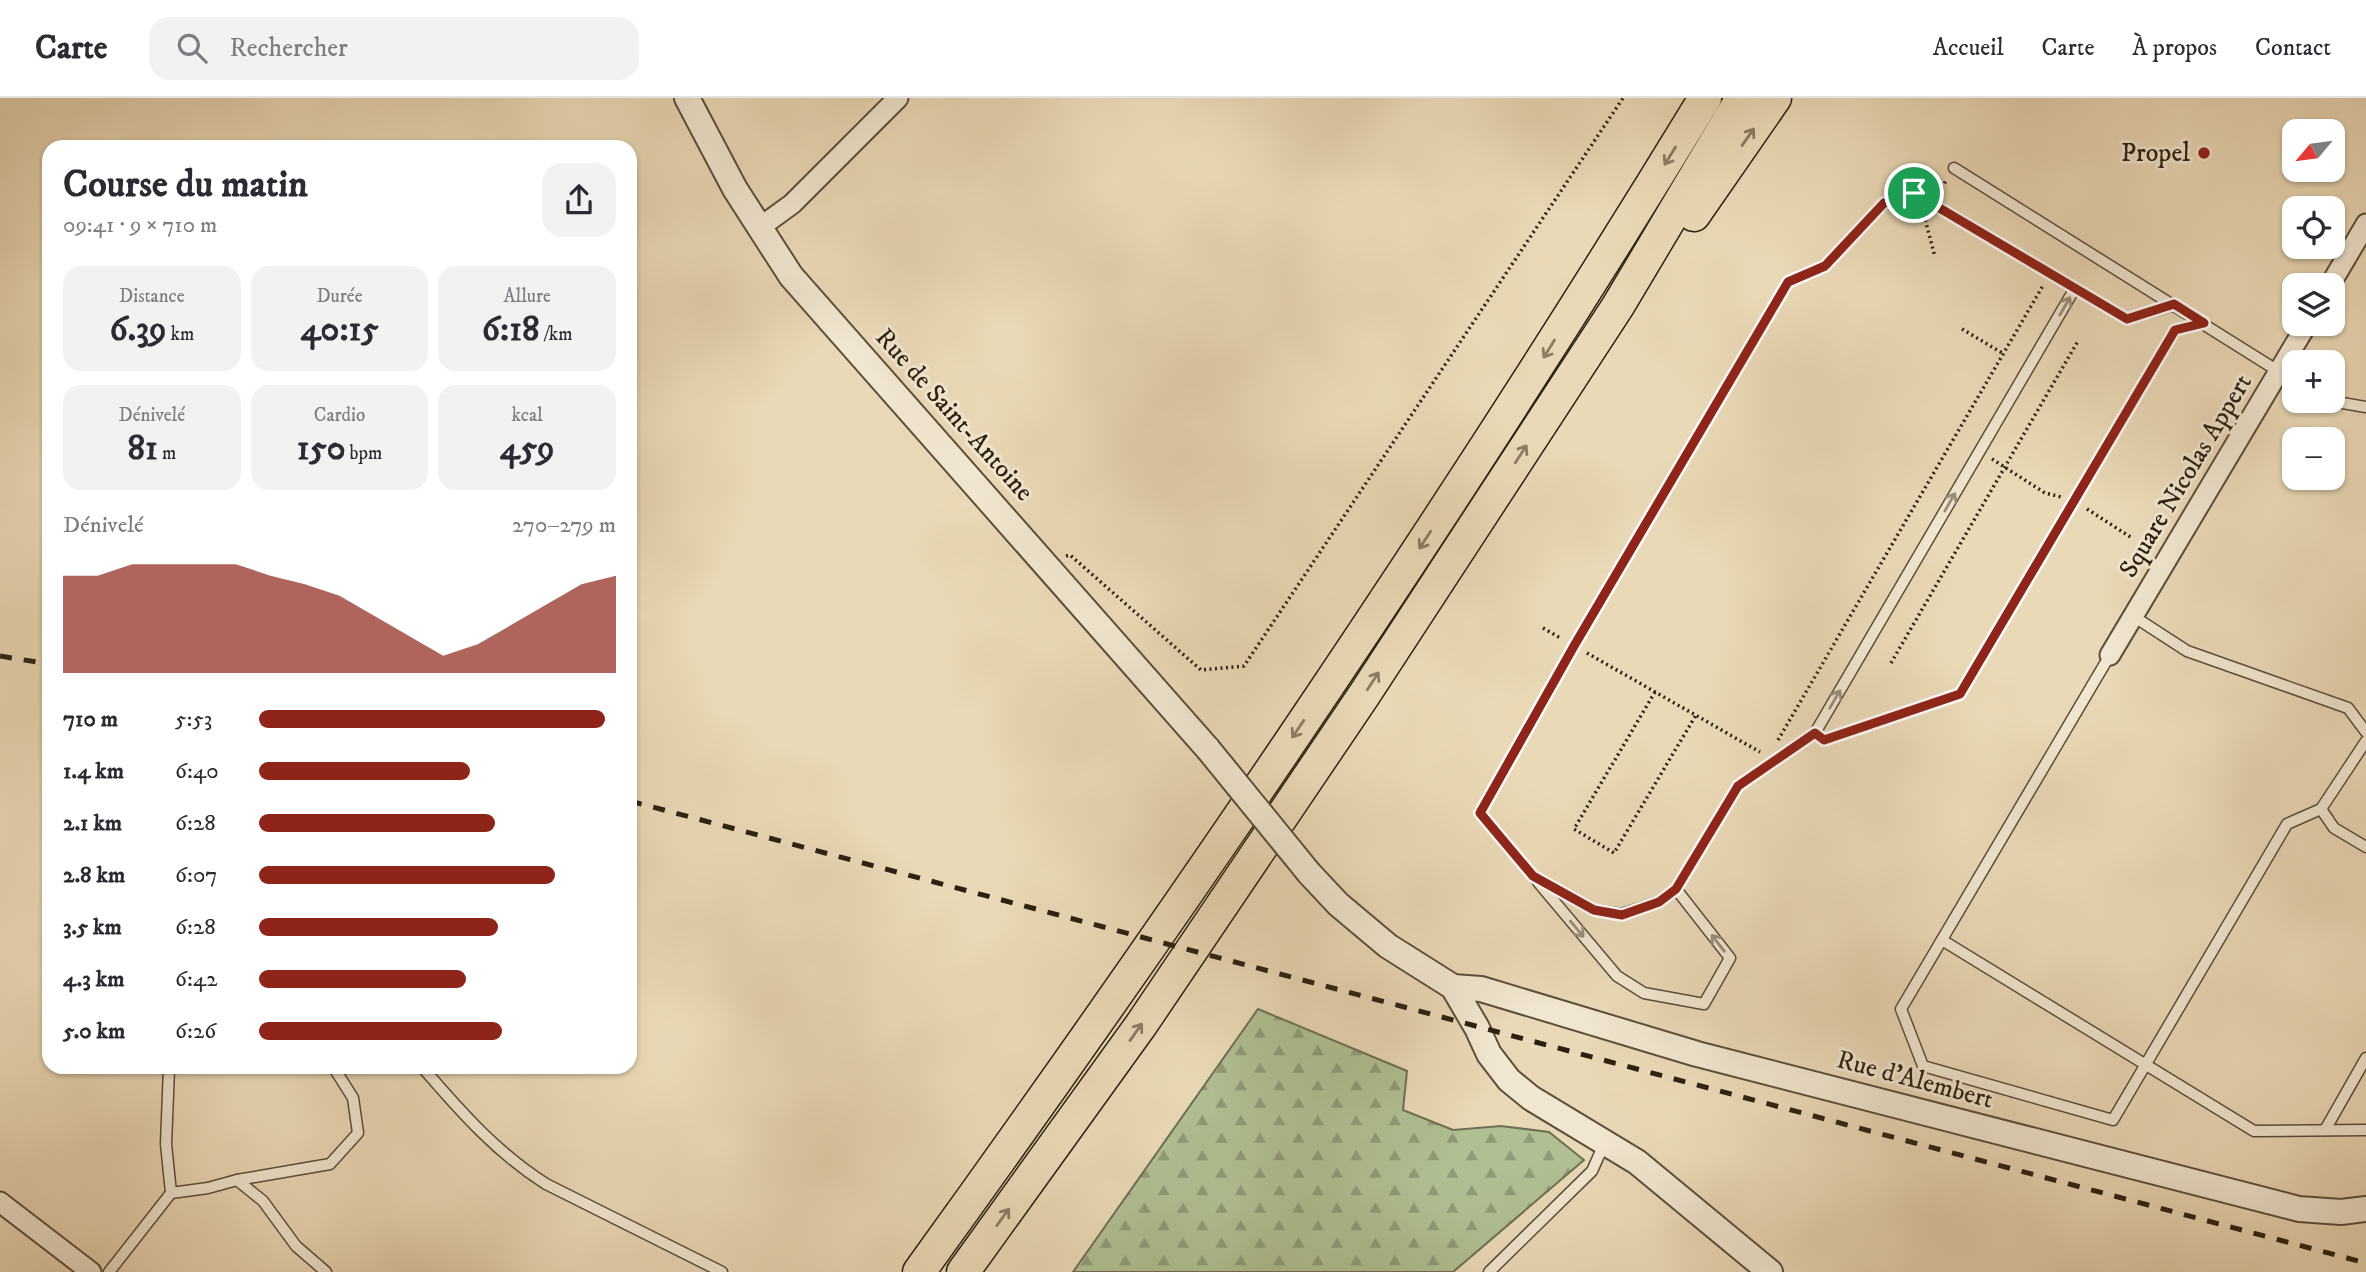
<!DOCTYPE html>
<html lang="fr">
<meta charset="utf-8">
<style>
body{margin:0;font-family:"IM FELL DW Pica",serif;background:#f2f2f3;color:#2b2b33;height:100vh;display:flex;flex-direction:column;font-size:26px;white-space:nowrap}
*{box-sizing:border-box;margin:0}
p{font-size:23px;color:#7c7c81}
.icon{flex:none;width:38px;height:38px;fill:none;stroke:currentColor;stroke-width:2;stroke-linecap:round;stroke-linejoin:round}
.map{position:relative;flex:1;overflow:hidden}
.side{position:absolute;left:42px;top:42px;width:595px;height:934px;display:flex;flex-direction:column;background:#fff;border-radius:21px;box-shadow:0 2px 5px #0004}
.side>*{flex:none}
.needle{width:46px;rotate:241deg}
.tools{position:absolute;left:2282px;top:21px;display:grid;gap:14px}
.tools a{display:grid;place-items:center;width:63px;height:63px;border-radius:14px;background:#fff;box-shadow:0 2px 5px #0004;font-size:35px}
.pin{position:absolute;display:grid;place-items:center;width:60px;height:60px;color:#fff;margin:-30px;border:4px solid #fff;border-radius:50%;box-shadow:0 2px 7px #0007}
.round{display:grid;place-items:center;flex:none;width:74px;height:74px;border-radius:21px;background:#f2f2f3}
.headline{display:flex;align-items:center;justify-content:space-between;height:119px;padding:0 21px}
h1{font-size:38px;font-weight:700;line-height:52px}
.stats{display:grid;grid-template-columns:repeat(3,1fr);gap:10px;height:119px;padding:7px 21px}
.stats div{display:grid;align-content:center;border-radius:18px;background:#f2f2f3;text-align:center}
.stats b{font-size:35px;font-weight:700}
.stats small{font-size:19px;font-weight:400}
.stats p{font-size:19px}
.chart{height:196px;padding:14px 21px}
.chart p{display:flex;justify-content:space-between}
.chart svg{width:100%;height:126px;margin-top:7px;fill:#8f2418;opacity:.7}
ul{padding:0 21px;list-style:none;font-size:23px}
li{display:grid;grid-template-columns:112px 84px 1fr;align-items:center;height:52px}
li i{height:18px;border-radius:9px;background:#8f2418}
header{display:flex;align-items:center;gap:42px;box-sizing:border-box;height:98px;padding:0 35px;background:#fff;border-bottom:2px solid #e1e1e2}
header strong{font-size:33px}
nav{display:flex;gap:38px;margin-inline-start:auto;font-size:24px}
.search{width:490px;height:63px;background:#f2f2f3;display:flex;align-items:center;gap:18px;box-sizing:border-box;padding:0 24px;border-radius:21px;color:#7c7c81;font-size:26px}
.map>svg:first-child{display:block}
.forest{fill:url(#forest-firs);stroke:#6e7052;stroke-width:2}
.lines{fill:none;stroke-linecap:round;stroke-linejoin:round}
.service-casing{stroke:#5c4e3b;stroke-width:13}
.minor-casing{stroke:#5c4e3b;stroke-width:23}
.tertiary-casing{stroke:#5c4e3b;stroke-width:28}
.trunk-casing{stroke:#2c2012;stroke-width:35}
.path{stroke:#2c2012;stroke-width:3.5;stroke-dasharray:2 3.5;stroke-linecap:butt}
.service{stroke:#f1e6d0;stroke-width:10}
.minor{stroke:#f1e6d0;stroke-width:19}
.tertiary{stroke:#f1e6d0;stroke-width:24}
.trunk{stroke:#ead9b6;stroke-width:32}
.rail{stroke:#2c2012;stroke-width:5;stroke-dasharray:12 12;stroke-linecap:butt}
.tertiary-bridge-casing{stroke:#5c4e3b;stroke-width:28;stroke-linecap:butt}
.tertiary-bridge{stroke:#f1e6d0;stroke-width:24}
.oneway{stroke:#8b7c64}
.oneway2{stroke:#988d7a}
.route-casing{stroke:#fff;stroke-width:14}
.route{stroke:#8f2418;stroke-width:9}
.poi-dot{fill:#8f2418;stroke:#f1e6d0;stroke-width:2.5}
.labels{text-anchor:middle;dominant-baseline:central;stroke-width:6;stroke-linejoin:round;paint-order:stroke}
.poi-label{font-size:26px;fill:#2c2012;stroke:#f1e6d0;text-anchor:end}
.street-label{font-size:26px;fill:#2c2012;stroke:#f1e6d0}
</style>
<header>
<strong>Carte</strong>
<div class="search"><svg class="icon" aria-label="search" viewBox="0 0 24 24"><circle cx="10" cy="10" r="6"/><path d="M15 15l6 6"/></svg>Rechercher</div>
<nav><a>Accueil</a><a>Carte</a><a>À propos</a><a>Contact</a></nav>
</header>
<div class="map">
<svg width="2366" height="1174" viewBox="0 0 2366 1174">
<defs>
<pattern id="forest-firs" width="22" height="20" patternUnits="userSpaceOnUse" patternTransform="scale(1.75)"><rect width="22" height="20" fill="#b0c093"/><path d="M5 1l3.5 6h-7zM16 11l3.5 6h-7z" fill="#8f9c77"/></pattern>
</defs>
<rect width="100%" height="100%" fill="#ead9b6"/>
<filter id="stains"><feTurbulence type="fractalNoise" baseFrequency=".00286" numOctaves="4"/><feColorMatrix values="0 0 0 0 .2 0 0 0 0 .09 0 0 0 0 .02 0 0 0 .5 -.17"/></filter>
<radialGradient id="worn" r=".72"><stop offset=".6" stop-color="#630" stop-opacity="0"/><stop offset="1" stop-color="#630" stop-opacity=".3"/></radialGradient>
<path class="forest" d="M1258 911 1407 973 1403 1012 1453 1032 1501 1028 1549 1034 1584 1062 1453 1174H1073Z"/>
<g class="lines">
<defs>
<g id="service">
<path d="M1954 70 2294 283"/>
<path d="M2075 190 1815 635 1738 688 1676 791 1659 804 1622 816 1594 812 1533 778 1480 715 1574 548 1788 184 1825 168 1884 105 1914 95 1933 106 2127 221 2174 207"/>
<path d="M2331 303 2366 309"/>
<path d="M2133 518 2187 553 2348 610 2366 634"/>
<path d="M2110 557 1901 911 1923 968 2113 1022 2287 726 2321 711 2366 643"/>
<path d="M1815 635 1824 642 1960 596 2175 232 2204 225"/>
<path d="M2321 711 2334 730 2366 749"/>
<path d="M1538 784 1617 878 1644 895 1704 906 1730 860 1676 791"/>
<path d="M1942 842 2254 1033 2366 1032"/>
<path d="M423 970C460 1013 497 1055 546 1086L722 1174"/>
<path d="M2325 1032 2366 960"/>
<path d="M237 1082 330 1066 358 1035 353 1000 334 970"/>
<path d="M171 1095 208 1090 237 1082 263 1103 296 1148 326 1174"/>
<path d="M109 1174 171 1095 166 1046 169 970"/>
<path d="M1489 1174 1592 1073 1605 1044"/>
</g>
<g id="minor">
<path d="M759 130 792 106 898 0"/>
<path d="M2330 187 2366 126"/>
<path d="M2110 557 2307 226"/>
<path d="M0 1104 91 1174"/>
</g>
<g id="tertiary">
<path d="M687 0 735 91 791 178 1208 651"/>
<path d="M1309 775 1338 806 1388 848 1453 889 1477 930 1489 956 1509 982 1531 1000 1637 1064 1770 1174"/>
<path d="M1453 889 1481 891 1697 956 2299 1111 2341 1114 2366 1111"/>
</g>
<g id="trunk">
<path d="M1694 117 1775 0"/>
<path d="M919 1174C1195 792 1460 402 1705 0"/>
<path d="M963 1174 1141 927 1364 597 1618 208 1742 0"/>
</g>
</defs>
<use href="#service" class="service-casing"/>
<use href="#minor" class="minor-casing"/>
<use href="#tertiary" class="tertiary-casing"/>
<use href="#trunk" class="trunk-casing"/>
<g class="path">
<path d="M1939 95 1947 81"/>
<path d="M1927 117 1925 121 1935 159"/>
<path d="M1962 231 2004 256"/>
<path d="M1992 361 2045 395 2061 399"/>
<path d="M2087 411 2132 440"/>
<path d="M1066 458 1070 457 1201 572 1244 568 1623 0"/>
<path d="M1543 530 1562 541"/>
<path d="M1587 555 1760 654"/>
<path d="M1891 565 2078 243"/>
<path d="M1655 594 1574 731 1614 755 1696 617"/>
<path d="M1778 642 2044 186"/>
</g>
<use href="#service" class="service"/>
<use href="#minor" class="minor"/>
<use href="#tertiary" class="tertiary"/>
<use href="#trunk" class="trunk"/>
<g class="rail">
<path d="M0 558 49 566"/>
<path d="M630 703 2366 1165"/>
</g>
<defs>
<path id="tertiary-bridge" d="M1208 651 1309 775"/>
</defs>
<use href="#tertiary-bridge" class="tertiary-bridge-casing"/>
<use href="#tertiary-bridge" class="tertiary-bridge"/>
</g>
<defs><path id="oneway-shaft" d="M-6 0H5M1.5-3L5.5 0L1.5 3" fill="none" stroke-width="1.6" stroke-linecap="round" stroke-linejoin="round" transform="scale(1.75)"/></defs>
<g class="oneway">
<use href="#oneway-shaft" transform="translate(1748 39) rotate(-55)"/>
<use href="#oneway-shaft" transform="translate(1670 58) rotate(122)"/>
<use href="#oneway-shaft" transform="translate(1549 251) rotate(122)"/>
<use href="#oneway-shaft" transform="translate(1521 356) rotate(-57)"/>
<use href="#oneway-shaft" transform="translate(1425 442) rotate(123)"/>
<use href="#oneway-shaft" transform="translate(1373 583) rotate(-57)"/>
<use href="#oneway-shaft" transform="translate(1298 631) rotate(124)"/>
<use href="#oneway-shaft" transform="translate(1136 934) rotate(-55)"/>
<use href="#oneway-shaft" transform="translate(1003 1119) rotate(-54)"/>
</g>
<g class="oneway2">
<use href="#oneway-shaft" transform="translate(2065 208) rotate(-60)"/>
<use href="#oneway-shaft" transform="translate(1950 404) rotate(-60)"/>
<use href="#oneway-shaft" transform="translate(1835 601) rotate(-60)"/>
<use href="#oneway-shaft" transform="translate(1577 831) rotate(50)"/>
<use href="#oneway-shaft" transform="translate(1718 845) rotate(-128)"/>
</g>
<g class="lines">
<defs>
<path id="route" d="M1914 95 2127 221 2174 206 2204 225 2175 232 1960 596 1824 642 1815 635 1738 688 1676 791 1659 804 1622 817 1594 812 1533 778 1480 715 1574 548 1788 184 1825 168 1884 105Z"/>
</defs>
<use href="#route" class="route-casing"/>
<use href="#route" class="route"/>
</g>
<circle class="poi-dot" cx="2204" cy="55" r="7"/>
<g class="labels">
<g class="poi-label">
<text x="2190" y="55">Propel</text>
</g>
<g class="street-label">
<text transform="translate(954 317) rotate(48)">Rue de Saint-Antoine</text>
<text transform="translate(2186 378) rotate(-59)">Square Nicolas Appert</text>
<text transform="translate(1915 982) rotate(15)">Rue d’Alembert</text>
</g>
</g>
<rect width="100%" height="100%" filter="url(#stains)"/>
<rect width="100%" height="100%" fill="url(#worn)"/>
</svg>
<div class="tools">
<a><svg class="needle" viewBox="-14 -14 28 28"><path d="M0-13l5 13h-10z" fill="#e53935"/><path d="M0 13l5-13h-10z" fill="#7c7c81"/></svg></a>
<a><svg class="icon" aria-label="locate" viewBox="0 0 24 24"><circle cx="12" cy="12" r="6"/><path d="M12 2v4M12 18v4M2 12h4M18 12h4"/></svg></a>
<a><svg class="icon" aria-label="layers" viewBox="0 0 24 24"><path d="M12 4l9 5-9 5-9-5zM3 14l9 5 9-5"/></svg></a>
<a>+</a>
<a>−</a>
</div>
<div class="pin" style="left:1914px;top:95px;background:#1e9e55"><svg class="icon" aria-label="arrive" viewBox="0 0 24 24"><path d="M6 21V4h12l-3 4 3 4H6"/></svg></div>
<section class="side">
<div class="headline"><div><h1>Course du matin</h1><p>09:41 · 9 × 710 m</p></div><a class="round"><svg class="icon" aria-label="share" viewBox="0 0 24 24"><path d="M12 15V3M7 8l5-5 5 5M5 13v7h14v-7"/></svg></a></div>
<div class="stats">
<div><p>Distance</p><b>6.39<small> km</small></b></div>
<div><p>Durée</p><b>40:15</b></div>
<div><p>Allure</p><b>6:18<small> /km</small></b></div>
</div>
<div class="stats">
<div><p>Dénivelé</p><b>81<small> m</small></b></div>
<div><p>Cardio</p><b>150<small> bpm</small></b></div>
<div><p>kcal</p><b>459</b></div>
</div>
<div class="chart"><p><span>Dénivelé</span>270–279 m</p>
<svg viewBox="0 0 160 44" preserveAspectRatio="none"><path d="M0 44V10L10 10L20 6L30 6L40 6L50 6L60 10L70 13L80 17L90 24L100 31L110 38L120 34L130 27L140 20L150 13L160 10V44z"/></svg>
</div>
<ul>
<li><b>710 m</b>5:53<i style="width:97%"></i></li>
<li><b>1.4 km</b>6:40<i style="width:59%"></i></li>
<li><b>2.1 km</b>6:28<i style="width:66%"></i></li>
<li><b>2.8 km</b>6:07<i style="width:83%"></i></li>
<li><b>3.5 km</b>6:28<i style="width:67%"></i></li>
<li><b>4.3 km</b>6:42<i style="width:58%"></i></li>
<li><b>5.0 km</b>6:26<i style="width:68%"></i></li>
</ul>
</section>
</div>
